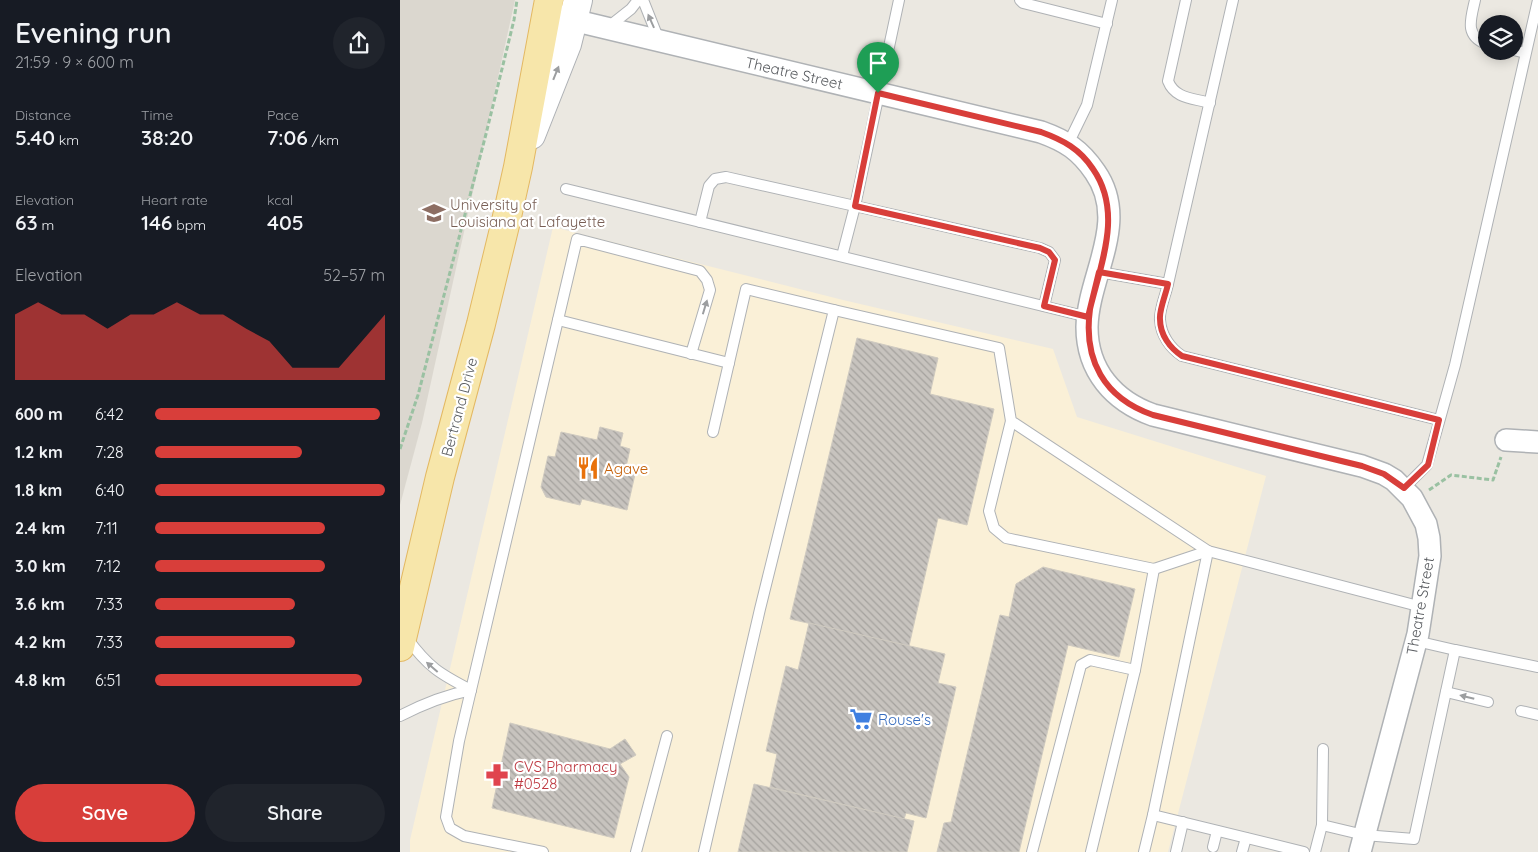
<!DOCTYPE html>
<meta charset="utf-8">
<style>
body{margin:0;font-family:Quicksand,sans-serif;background:#20242c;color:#f1f3f6;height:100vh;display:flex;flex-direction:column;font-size:19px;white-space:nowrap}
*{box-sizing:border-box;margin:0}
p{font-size:16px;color:#9ea1a6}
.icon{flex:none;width:28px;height:28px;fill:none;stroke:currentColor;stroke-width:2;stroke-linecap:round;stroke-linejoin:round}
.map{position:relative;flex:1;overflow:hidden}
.sheet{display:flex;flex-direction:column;background:#171b24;width:400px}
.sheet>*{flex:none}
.controls{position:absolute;left:1078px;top:15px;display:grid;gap:10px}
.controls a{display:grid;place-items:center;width:45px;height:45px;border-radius:50%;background:#171b24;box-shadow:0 2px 12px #0003;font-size:25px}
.pin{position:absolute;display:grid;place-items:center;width:42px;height:42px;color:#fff;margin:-51px -21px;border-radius:50% 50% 50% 0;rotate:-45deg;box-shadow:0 0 5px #0007}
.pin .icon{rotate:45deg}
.round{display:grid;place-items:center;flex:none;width:52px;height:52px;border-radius:26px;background:#20242c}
.overview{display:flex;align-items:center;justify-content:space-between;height:85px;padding:0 15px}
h1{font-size:28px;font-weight:600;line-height:38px}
.stats{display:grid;grid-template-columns:repeat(3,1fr);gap:8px;height:85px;padding:5px 15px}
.stats div{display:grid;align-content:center}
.stats b{font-size:21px;font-weight:600}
.stats small{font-size:14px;font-weight:400}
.stats p{font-size:14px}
.chart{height:140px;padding:10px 15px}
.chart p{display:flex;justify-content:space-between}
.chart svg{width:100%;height:90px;margin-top:5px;fill:#d83e3a;opacity:.7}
.action{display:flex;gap:10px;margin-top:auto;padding:10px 15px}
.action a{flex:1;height:58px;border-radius:30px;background:#d83e3a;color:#fff;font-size:20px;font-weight:600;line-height:58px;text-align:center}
.action a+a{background:#20242c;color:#f1f3f6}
ul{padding:0 15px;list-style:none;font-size:16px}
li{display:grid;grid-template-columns:80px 60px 1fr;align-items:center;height:38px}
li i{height:12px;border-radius:6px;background:#d83e3a}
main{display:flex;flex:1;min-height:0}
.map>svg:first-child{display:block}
.commercial{fill:#faf0d7}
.education{fill:#dbd7cf}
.building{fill:url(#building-back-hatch);stroke:#cfcac0}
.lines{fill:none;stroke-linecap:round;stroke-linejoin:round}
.service-casing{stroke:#afb2b5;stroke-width:12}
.minor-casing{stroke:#afb2b5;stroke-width:24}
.secondary-casing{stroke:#aeb1b5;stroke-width:30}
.primary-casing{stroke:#e3b862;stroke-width:30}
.path{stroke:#9ac1a2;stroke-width:3;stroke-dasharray:5 2.5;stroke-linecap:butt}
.service{stroke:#fff;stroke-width:10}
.minor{stroke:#fff;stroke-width:21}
.secondary{stroke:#fff;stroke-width:28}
.primary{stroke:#f7e6aa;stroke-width:28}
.oneway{fill:#9c9ea0}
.route-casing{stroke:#fff;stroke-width:10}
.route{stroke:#d83e3a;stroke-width:6}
.labels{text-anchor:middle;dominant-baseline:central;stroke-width:4.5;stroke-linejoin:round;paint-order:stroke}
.street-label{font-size:15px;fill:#5a5d61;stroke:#fff}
.education-label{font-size:15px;fill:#785e54;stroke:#fff;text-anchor:start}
.food-label{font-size:15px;fill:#c56008;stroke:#fff;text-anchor:start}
.shop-label{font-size:15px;fill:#366cbe;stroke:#fff;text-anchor:start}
.health-label{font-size:15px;fill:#be3a42;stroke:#fff;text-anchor:start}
</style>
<main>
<section class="sheet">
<div class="overview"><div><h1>Evening run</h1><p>21:59 · 9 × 600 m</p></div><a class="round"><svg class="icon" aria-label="share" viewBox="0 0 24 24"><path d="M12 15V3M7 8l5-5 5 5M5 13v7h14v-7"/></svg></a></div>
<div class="stats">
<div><p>Distance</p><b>5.40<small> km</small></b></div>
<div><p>Time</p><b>38:20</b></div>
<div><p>Pace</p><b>7:06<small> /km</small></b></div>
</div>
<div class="stats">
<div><p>Elevation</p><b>63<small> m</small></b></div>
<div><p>Heart rate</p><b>146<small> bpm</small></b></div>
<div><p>kcal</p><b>405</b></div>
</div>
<div class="chart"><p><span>Elevation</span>52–57 m</p>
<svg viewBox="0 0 160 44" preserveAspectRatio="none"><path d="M0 44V12L10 6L20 12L30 12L40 19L50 12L60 12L70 6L80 12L90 12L100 19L110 25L120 38L130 38L140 38L150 25L160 12V44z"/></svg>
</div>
<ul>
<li><b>600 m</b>6:42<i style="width:98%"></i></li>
<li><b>1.2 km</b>7:28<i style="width:64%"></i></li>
<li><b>1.8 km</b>6:40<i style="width:100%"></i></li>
<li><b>2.4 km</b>7:11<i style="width:74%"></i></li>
<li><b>3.0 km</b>7:12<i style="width:74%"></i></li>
<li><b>3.6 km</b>7:33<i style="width:61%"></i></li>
<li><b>4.2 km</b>7:33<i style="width:61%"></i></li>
<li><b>4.8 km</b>6:51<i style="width:90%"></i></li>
</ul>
<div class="action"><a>Save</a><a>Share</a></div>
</section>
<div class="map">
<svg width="1138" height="852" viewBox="0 0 1138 852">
<defs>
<pattern id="building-back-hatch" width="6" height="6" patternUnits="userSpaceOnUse" patternTransform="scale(1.25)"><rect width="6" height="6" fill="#c7c3be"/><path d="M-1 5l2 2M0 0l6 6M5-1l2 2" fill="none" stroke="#a5a29e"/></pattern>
</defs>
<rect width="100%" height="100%" fill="#ebe8e1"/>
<path class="commercial" d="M153 227 443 300 653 349 677 417 866 476 768 852H10V840Z"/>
<path class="education" d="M0 0H115L22 423 0 505Z"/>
<g class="building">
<path d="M457 338 538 358 530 394 594 409 567 525 538 518 509 646 390 619Z"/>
<path d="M200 427 223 433 220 446 230 449 226 467 236 470 227 510 182 499 180 505 146 497 141 487 148 456 155 457 161 432 197 440Z"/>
<path d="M643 567 735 589 719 657 668 645 619 852H537L544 823 551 822 600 615 609 617 616 584Z"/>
<path d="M409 623 545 654 538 683 556 687 526 818 506 813 504 819 370 787 377 754 366 751 386 666 398 670Z"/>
<path d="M110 723 210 749 225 739 236 755 220 764 229 777 214 838 92 808Z"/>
<path d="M354 784 514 821 507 852H338Z"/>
</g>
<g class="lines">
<defs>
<g id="service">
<path d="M243 0 259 40"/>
<path d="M620 0 623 3 707 24"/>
<path d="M786 0 768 81C775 99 793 98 810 103"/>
<path d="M1075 0C1071 19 1064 35 1086 44"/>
<path d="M207 28 231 9 238 0"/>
<path d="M1114 50 1125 53"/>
<path d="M668 144 687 105 712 0"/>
<path d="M166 189 688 317"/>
<path d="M300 222 309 186 315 179 326 177 455 206 499 0"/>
<path d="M442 256 455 206 640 248 649 252 655 260 644 306"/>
<path d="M699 272 768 284 833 0"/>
<path d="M768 284C766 294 759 310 760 320 761 335 770 348 782 356L1039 420"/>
<path d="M434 310 599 348 611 421 808 551 1022 607"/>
<path d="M158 320 329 363"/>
<path d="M611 421 589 511 594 528 606 538 754 569 808 551"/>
<path d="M1004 488 1027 465 1055 365 1138 0"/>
<path d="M7 638C28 667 40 674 71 690"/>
<path d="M1016 641 1055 650"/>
<path d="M1046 692 1088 702"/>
<path d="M1121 711 1138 715"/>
<path d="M0 716C23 704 46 695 71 690"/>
<path d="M753 815 808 551"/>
<path d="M922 825 964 835 1014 839 1055 650 1138 667"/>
<path d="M813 847 817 831"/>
<path d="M143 852 64 836 50 828 46 817 59 741 177 239 300 271 307 280 310 290 291 354"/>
<path d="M236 852 267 736"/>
<path d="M304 852 360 609 434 310 346 289 313 432"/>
<path d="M632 852 681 665 690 660 735 670"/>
<path d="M691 852 735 670 754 569"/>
<path d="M744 852 753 815 904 852"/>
<path d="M776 852 783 822"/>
<path d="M842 852 846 838"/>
<path d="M915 852 922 825 923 749"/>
</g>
<g id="minor">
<path d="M160 17 641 132C666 141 680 150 695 172 730 222 688 275 687 327 687 371 714 401 753 415L962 466 984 474 994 480 1012 498 1026 524 1029 538 1030 556 1018 634 960 852"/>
<path d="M1106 440 1138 442"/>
</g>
<path id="secondary" d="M131 135 167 44 178 0"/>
<path id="primary" d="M0 647 40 477 81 324 106 221 118 167 149 0"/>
</defs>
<use href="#service" class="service-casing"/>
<use href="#minor" class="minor-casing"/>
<use href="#secondary" class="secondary-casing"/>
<use href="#primary" class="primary-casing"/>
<g class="path">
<path d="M0 449 18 395 86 134 114 20 117 0"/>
<path d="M1029 490 1051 475 1093 480 1101 457"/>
</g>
<use href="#service" class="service"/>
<use href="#minor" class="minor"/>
<use href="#secondary" class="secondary"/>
<use href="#primary" class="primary"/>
</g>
<defs><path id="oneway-solid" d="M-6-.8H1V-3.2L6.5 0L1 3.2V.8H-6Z" transform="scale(1.25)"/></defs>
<g class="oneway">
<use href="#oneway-solid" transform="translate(251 21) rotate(-114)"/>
<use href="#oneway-solid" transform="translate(156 73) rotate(-68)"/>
<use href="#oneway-solid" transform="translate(305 307) rotate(-73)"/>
<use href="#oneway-solid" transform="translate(32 667) rotate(-139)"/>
<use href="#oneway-solid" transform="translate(1067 697) rotate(-166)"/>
</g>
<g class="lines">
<defs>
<path id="route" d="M478 93 641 132C663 140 680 149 693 169 723 212 701 263 690 309 683 360 704 398 753 415L962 466 984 474 1004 488 1028 465 1039 420 782 356C770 348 760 335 760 319 759 310 766 294 768 284L699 272 688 317 644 306 655 260 649 252 640 248 455 206 478 93"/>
</defs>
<use href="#route" class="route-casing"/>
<use href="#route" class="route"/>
</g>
<defs>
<symbol id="university-bare" viewBox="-9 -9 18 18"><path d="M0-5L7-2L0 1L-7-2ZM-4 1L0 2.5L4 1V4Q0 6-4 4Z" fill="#8d6e63" stroke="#fff" stroke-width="2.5" paint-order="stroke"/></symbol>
<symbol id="restaurant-bare" viewBox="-9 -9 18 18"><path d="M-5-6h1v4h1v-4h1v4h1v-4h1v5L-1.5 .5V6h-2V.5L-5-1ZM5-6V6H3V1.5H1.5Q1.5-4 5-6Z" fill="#e8710a" stroke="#fff" stroke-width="2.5" paint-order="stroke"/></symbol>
<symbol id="supermarket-bare" viewBox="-9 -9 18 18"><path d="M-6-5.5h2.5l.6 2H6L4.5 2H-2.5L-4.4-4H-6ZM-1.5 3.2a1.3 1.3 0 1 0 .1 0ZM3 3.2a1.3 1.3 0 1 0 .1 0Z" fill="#3f7fe0" stroke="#fff" stroke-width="2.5" paint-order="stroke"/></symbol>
<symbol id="pharmacy-bare" viewBox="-9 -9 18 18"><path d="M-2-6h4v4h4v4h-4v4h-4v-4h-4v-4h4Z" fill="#e0444e" stroke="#fff" stroke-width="2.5" paint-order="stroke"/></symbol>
</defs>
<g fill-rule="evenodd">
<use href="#university-bare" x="18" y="197" width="32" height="32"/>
<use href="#restaurant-bare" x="172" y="452" width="32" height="32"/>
<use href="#supermarket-bare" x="445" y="703" width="32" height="32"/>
<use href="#pharmacy-bare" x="81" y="759" width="32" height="32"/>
</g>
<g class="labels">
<g class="street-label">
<text transform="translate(394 73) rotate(13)">Theatre Street</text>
<text transform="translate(59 407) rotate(-75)">Bertrand Drive</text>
<text transform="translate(1020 606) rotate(-80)">Theatre Street</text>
</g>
<g class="education-label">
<text x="50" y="204">University of<tspan x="50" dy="17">Louisiana at Lafayette</tspan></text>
</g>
<g class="food-label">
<text x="204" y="468">Agave</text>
</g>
<g class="shop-label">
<text x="478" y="719">Rouse's</text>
</g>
<g class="health-label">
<text x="114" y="766">CVS Pharmacy<tspan x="114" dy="17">#0528</tspan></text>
</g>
</g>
</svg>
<div class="controls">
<a><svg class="icon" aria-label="layers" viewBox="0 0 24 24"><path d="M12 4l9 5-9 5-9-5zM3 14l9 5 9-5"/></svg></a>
</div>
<div class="pin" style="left:478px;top:93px;background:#1e9e55"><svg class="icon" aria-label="arrive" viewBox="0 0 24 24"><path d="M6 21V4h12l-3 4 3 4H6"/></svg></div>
</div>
</main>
